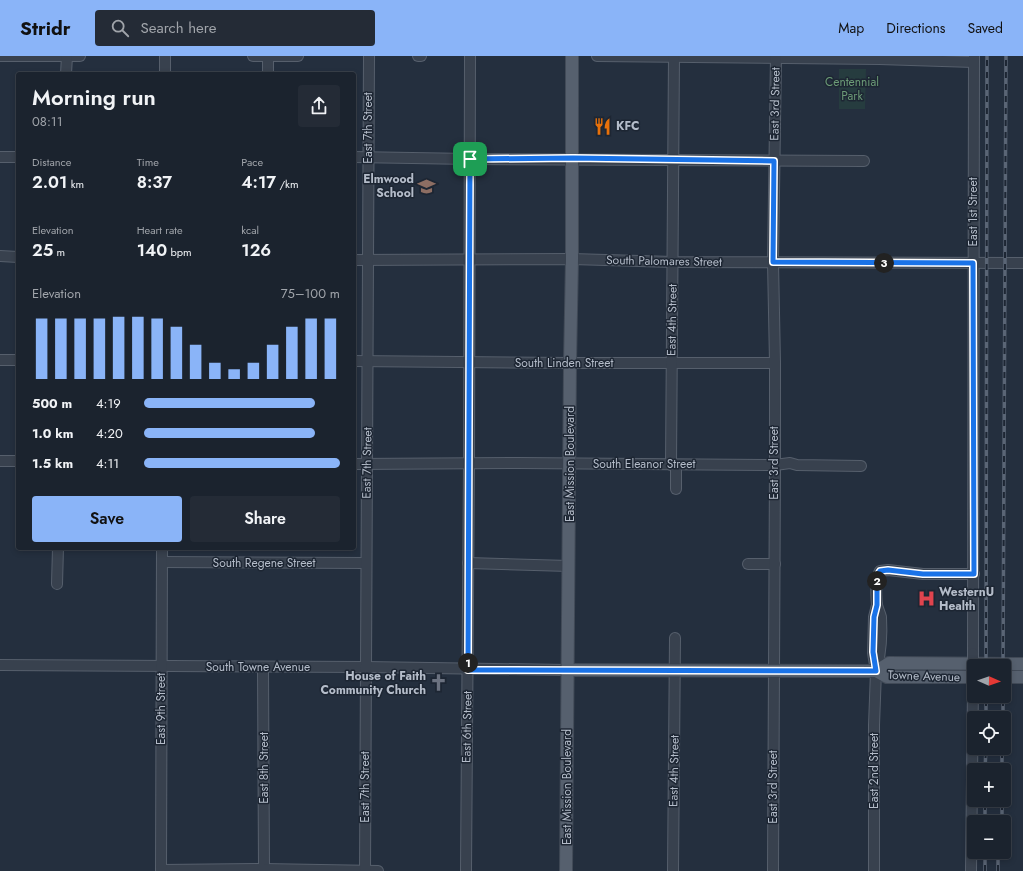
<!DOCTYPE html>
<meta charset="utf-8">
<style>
body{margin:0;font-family:Jost,sans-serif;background:#242b36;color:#f1f3f6;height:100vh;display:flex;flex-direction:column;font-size:15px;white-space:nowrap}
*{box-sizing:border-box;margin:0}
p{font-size:13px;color:#a0a4aa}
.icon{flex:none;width:22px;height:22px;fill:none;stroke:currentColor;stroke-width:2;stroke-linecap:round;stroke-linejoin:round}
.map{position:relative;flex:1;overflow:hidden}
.drawer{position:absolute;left:16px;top:16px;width:340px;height:478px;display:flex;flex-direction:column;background:#1b232e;border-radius:4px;box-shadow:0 2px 6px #0003,0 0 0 1px #39404a}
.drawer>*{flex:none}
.needle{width:26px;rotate:92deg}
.controls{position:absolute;left:967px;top:603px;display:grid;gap:8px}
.controls a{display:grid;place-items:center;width:44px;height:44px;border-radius:4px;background:#1b232e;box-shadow:0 2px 6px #0003,0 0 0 1px #39404a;font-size:20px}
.pin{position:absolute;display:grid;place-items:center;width:34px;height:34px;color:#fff;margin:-17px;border-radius:8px;box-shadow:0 2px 6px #0006}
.km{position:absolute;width:20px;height:20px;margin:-10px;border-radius:50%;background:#222;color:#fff;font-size:11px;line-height:20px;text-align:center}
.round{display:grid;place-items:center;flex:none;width:42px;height:42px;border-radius:4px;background:#242b36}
.headline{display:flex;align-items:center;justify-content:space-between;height:68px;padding:0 16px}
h1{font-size:22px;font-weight:600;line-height:30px}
.stats{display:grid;grid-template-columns:repeat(3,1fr);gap:6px;height:68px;padding:4px 16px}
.stats div{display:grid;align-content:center}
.stats b{font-size:17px;font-weight:600}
.stats small{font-size:11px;font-weight:400}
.stats p{font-size:11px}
.chart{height:112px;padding:8px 16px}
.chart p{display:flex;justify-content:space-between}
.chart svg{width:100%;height:72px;margin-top:4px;stroke:#8ab4f8;stroke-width:6}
.button{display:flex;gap:8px;margin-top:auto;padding:8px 16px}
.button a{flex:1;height:46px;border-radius:4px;background:#8ab4f8;color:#111;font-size:16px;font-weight:600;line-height:46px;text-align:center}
.button a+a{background:#242b36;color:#f1f3f6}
ul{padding:0 16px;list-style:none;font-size:13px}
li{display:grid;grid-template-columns:64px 48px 1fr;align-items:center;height:30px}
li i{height:10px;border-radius:5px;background:#8ab4f8}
header{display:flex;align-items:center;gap:24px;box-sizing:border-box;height:56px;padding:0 20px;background:#8ab4f8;color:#111}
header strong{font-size:19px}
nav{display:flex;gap:22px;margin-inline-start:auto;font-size:14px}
.search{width:280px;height:36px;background:#242b36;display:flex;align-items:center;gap:10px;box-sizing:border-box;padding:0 14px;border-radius:4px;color:#a0a4aa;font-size:15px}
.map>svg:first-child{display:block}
.green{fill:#263c3f}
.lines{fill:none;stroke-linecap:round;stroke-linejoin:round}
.minor-casing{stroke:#565f6c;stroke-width:12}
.major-casing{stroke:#414a57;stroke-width:14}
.minor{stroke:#38414e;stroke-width:10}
.major{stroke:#56606e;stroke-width:12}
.rail-casing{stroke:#5a6575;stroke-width:3.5}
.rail{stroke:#1d2633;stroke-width:2;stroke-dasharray:6;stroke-linecap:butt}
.minor-bridge-casing{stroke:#565f6c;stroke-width:12;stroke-linecap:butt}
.minor-bridge{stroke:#38414e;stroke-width:10}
.route-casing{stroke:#fff;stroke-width:8}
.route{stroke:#1a73e8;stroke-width:5}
.labels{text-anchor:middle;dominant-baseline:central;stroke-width:3;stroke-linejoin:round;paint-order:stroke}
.park-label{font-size:12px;fill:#6b9a76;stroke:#1d2633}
.street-label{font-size:12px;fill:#b4bcc9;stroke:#1d2633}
.poi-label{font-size:12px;font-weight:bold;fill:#b4bcc9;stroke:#1d2633;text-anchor:start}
</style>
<header>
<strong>Stridr</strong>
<div class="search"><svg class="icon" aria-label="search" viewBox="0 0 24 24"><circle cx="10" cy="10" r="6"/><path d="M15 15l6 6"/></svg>Search here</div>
<nav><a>Map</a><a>Directions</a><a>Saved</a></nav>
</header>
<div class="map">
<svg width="1023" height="815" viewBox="0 0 1023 815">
<rect width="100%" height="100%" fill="#242f3e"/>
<path class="green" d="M839 13H866L865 53H839Z"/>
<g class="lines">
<defs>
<g id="minor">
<path d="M0 0H80"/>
<path d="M253 0H298"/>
<path d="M418 0H421"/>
<path d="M597 0 879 3 974 6"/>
<path d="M66 18 67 0"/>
<path d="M165 18V0"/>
<path d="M268 18V0"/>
<path d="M0 101H18"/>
<path d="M354 101 470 103 864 105"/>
<path d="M0 200 18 201"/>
<path d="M354 204 572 203 673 206 1023 207"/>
<path d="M0 304H18"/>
<path d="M354 305 570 307H775"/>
<path d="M0 405H18"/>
<path d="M354 408 520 407 775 409 790 407 797 409 861 410"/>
<path d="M671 409 674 0"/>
<path d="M676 409V433"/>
<path d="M162 506 366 507"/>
<path d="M468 507 569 510"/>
<path d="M748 508H775"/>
<path d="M57 528 58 492"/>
<path d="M973 597 974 0"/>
<path d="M0 609 366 611 567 614"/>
<path d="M263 611 264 813"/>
<path d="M877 611C881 595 882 578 881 561 880 557 878 553 877 549 876 539 875 524 880 515L888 514 923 518H974"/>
<path d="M161 814 264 813 378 815"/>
<path d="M161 815 162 492"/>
<path d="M365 815 369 0"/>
<path d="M466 815 469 408 470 0"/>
<path d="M673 815 675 582"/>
<path d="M773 815 775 409V307L773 206 776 0"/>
<path d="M874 815V669L876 615 873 597 874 561 877 549"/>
<path d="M971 815 973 631"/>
</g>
<g id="major">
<path d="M567 614 876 615 887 621H974"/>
<path d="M876 615 889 607 1023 608"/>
<path d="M1004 621H1023"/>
<path d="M566 815 570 307 572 203V0"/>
</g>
</defs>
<use href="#minor" class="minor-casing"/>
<use href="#major" class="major-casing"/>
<use href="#minor" class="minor"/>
<use href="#major" class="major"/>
<defs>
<g id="rail">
<path d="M986 610 987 0"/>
<path d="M1003 610 1006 0"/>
<path d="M986 662V640"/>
<path d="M1003 662V640"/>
<path d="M985 714 986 692"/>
<path d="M1002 714V692"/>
<path d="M985 766V744"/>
<path d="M1002 766V744"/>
<path d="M985 815V796"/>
<path d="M998 815V796"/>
</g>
</defs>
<use href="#rail" class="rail-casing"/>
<use href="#rail" class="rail"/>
<defs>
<path id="minor-bridge" d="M973 631V597"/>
</defs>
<use href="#minor-bridge" class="minor-bridge-casing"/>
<use href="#minor-bridge" class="minor-bridge"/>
</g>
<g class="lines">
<defs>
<path id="route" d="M573 102 774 105 773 206 973 207 974 518H923L888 514 880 515 877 520V549L874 561 873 596 876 615 468 614 470 103Z"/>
</defs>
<use href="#route" class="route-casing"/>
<use href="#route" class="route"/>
</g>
<defs>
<symbol id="restaurant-bare" viewBox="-9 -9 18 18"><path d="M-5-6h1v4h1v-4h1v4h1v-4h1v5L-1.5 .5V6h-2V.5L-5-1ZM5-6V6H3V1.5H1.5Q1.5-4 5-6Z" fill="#e8710a" stroke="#1d2633" stroke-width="2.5" paint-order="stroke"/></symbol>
<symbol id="school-bare" viewBox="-9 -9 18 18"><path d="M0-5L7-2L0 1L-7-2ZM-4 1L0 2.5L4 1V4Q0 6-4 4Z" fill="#8d6e63" stroke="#1d2633" stroke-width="2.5" paint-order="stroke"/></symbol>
<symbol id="hospital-bare" viewBox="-9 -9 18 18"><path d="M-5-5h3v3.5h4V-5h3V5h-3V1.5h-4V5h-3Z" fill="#e0444e" stroke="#1d2633" stroke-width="2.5" paint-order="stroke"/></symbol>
<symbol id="church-bare" viewBox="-9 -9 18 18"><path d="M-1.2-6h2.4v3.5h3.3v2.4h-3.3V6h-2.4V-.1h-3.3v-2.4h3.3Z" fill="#6b7280" stroke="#1d2633" stroke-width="2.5" paint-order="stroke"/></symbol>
</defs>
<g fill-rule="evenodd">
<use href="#restaurant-bare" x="590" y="58" width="25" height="25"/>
<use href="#school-bare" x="414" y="118" width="25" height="25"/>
<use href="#hospital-bare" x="914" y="530" width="25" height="25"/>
<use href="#church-bare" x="426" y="614" width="25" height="25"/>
</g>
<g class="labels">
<g class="park-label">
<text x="852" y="26">Centennial<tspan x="852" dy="14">Park</tspan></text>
</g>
<g class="street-label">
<text transform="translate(775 48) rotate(-89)">East 3rd Street</text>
<text transform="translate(368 72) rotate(-90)">East 7th Street</text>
<text transform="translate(973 156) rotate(-90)">East 1st Street</text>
<text transform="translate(664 205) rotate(1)">South Palomares Street</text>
<text transform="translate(672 264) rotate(-89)">East 4th Street</text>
<text x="564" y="307">South Linden Street</text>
<text transform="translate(367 407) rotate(-89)">East 7th Street</text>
<text transform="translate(774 407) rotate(-90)">East 3rd Street</text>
<text transform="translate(570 408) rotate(-90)">East Mission Boulevard</text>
<text x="644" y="408">South Eleanor Street</text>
<text x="264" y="507">South Regene Street</text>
<text x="258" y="611">South Towne Avenue</text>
<text transform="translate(924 620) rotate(2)">Towne Avenue</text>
<text transform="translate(161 653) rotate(-90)">East 9th Street</text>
<text transform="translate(467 671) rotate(-89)">East 6th Street</text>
<text transform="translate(264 712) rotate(-90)">East 8th Street</text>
<text transform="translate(674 715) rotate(-89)">East 4th Street</text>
<text transform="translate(874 715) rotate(-90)">East 2nd Street</text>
<text transform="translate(365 731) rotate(-90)">East 7th Street</text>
<text transform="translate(567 731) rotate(-90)">East Mission Boulevard</text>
<text transform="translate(773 731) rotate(-90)">East 3rd Street</text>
</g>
<g class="poi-label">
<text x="616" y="70">KFC</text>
<text x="414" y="123" text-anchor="end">Elmwood<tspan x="414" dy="14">School</tspan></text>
<text x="939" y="536">WesternU<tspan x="939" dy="14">Health</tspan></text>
<text x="426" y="620" text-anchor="end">House of Faith<tspan x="426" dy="14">Community Church</tspan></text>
</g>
</g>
</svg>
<div class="controls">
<a><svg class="needle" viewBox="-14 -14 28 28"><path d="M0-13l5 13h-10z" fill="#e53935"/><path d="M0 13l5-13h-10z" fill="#a0a4aa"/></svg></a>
<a><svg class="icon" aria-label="locate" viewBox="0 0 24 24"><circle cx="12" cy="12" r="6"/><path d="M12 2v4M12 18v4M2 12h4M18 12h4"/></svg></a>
<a>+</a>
<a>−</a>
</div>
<div class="pin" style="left:470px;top:103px;background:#1e9e55"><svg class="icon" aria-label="arrive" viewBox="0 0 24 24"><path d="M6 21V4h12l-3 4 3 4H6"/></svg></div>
<b class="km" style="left:468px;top:607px">1</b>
<b class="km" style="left:877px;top:525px">2</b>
<b class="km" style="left:884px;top:207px">3</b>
<section class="drawer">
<div class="headline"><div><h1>Morning run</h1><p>08:11</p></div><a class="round"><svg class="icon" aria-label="share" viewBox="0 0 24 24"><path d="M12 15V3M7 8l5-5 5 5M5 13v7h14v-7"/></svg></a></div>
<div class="stats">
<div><p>Distance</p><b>2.01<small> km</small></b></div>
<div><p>Time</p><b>8:37</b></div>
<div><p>Pace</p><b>4:17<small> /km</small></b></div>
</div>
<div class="stats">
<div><p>Elevation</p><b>25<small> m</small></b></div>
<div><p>Heart rate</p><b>140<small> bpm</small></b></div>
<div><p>kcal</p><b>126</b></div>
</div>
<div class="chart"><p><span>Elevation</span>75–100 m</p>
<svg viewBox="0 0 160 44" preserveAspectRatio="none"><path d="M5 44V7M15 44V7M25 44V7M35 44V7M45 44V6M55 44V6M65 44V7M75 44V12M85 44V23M95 44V34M105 44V38M115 44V34M125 44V23M135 44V12M145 44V7M155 44V7"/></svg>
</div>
<ul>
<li><b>500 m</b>4:19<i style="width:87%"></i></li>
<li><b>1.0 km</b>4:20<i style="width:87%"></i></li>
<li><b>1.5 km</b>4:11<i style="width:100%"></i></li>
</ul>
<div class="button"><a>Save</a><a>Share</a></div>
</section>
</div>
